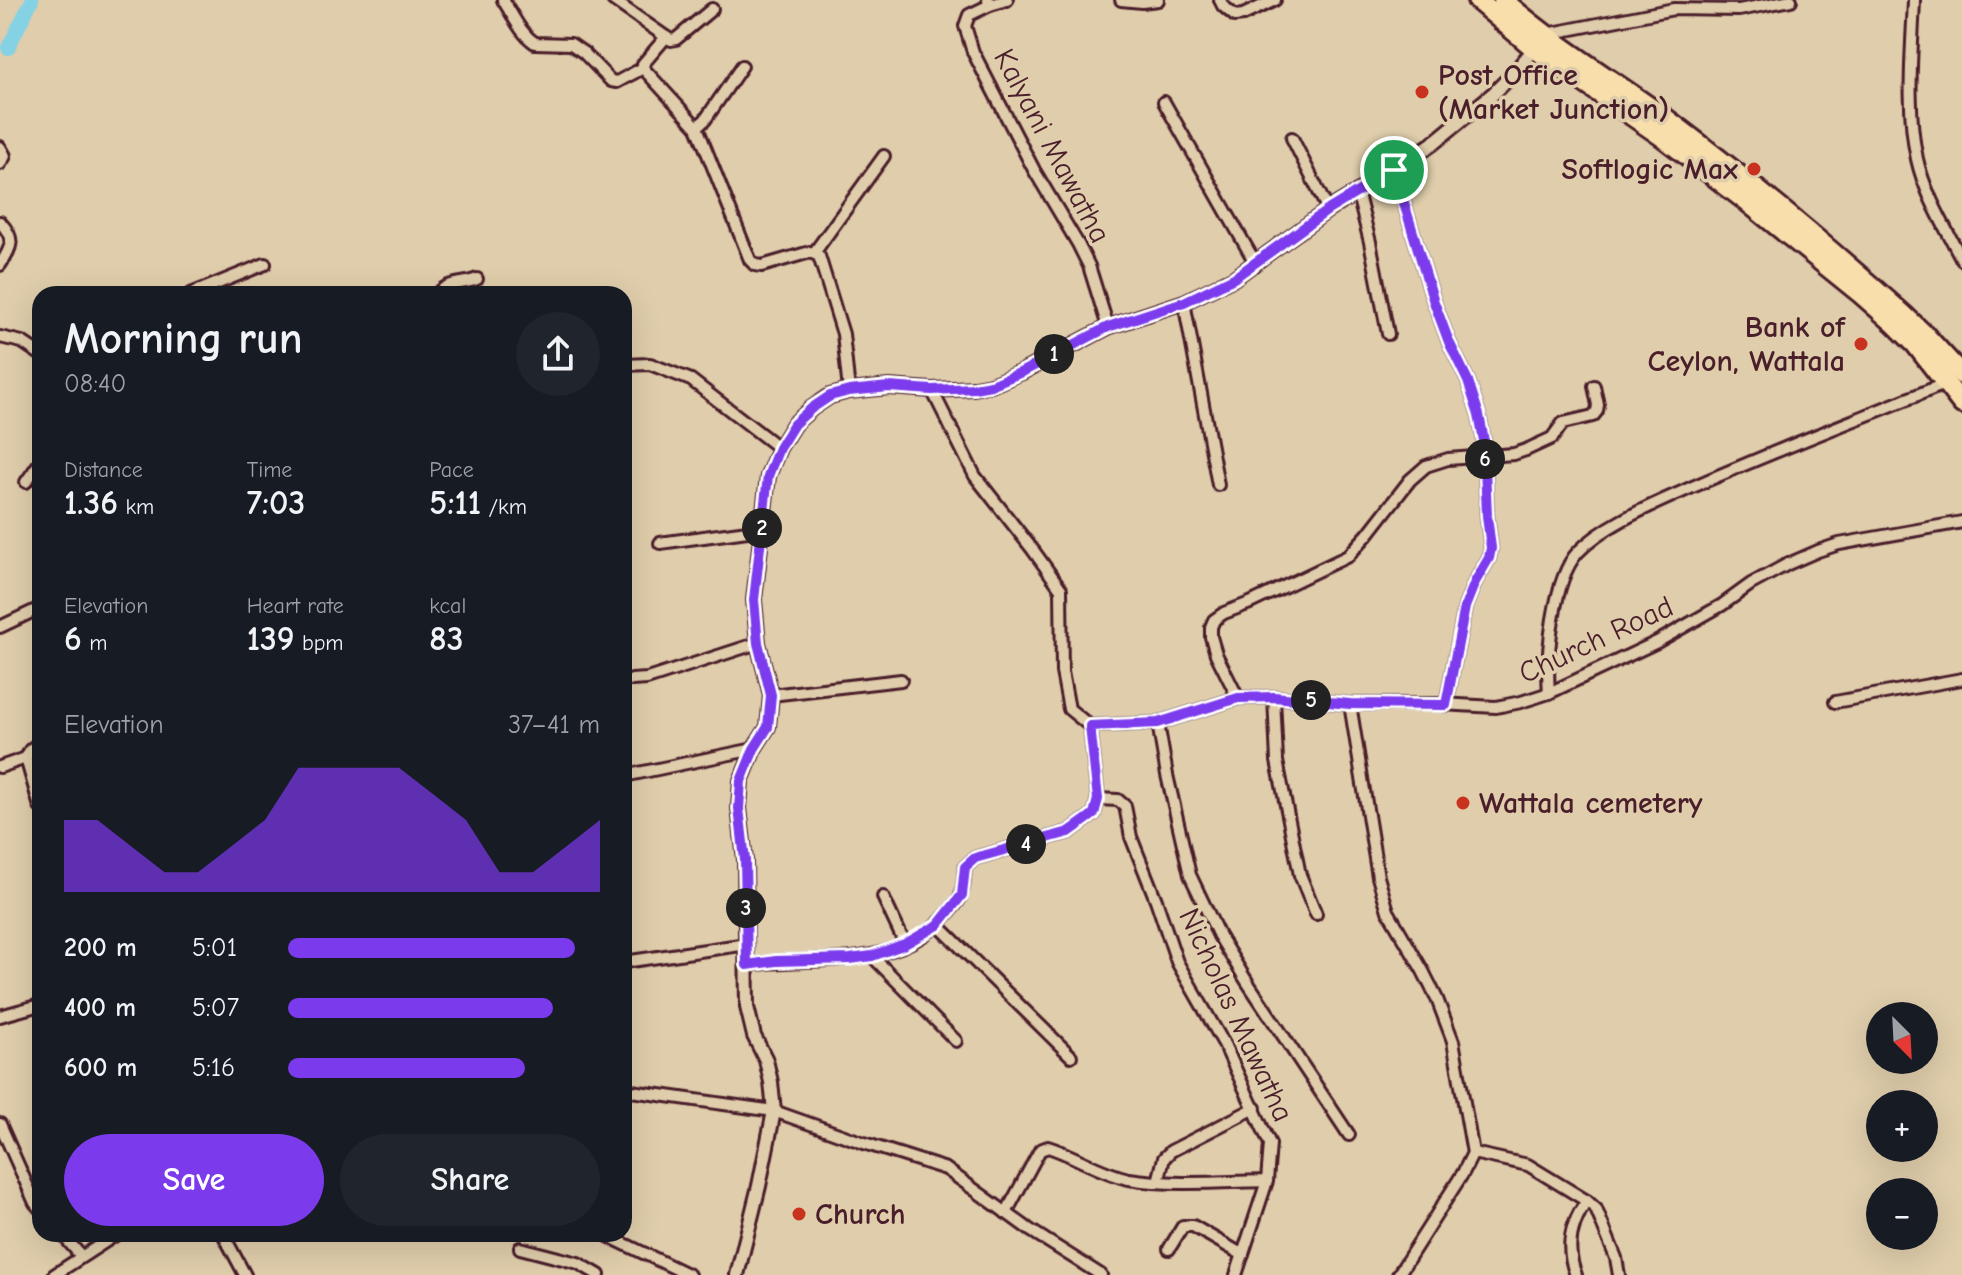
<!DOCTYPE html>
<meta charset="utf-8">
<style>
body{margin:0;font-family:"Comic Neue",sans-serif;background:#20242c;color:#f1f3f6;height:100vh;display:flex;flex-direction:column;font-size:30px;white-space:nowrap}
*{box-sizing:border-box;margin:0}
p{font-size:26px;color:#9ea1a6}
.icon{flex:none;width:44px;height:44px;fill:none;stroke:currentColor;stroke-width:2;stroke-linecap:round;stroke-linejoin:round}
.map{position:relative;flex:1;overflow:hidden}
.side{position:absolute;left:32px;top:286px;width:600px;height:956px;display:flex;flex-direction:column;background:#171b24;border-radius:24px;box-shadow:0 8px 32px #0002}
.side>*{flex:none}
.needle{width:52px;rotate:156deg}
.fabs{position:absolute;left:1866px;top:1002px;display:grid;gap:16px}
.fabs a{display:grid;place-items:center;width:72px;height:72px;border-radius:50%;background:#171b24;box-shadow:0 8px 32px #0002;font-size:40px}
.pin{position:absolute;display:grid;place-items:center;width:68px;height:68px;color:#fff;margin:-34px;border:4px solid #fff;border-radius:50%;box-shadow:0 2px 8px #0007}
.km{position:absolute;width:40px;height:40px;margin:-20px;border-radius:50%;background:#222;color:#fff;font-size:22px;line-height:40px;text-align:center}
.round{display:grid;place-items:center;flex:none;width:84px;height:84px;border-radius:42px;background:#20242c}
.head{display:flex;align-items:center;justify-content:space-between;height:136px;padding:0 32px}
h1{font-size:44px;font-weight:800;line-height:60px}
.figures{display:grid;grid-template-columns:repeat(3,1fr);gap:12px;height:136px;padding:8px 32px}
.figures div{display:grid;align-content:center}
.figures b{font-size:34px;font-weight:800}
.figures small{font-size:22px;font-weight:400}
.figures p{font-size:22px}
.chart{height:224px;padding:16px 32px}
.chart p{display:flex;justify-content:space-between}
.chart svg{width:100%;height:144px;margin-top:8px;fill:#7c3aed;opacity:.7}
.action{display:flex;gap:16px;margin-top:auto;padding:16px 32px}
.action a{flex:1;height:92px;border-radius:48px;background:#7c3aed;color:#fff;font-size:32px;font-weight:800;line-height:92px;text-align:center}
.action a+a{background:#20242c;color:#f1f3f6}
ul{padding:0 32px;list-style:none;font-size:26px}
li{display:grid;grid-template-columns:128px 96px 1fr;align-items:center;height:60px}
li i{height:20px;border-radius:10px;background:#7c3aed}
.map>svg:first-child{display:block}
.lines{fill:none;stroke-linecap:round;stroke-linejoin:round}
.canal{stroke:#85d2e4;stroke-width:14}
.minor-casing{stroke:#4a1f2b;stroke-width:16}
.tertiary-casing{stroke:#4a1f2b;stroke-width:18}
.trunk-casing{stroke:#4a1f2b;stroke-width:24}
.minor{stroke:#dfcdab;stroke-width:10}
.tertiary{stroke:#dfcdab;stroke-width:12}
.trunk{stroke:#f8deab;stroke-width:18}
.route-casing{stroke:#fff;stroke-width:16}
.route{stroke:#7c3aed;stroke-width:10}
.poi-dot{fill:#c8321e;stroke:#dfcdab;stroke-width:3}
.labels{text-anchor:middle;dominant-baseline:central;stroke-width:7;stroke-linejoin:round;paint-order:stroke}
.poi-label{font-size:30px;font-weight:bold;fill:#4a1f2b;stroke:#dfcdab;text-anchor:start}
.street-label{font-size:30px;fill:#4a1f2b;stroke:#dfcdab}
</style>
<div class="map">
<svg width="1962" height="1275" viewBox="0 0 1962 1275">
<rect width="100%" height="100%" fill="#dfcdab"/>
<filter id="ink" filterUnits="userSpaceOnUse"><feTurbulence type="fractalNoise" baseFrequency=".0125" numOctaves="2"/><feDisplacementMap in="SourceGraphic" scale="16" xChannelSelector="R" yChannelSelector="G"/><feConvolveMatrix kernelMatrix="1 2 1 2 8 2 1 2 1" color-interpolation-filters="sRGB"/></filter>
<g filter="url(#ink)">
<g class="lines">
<path class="canal" d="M8 48 32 0"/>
<defs>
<g id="minor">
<path d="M503 0C513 15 520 33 535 43L571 44 584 53 611 81 617 82 643 68"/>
<path d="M613 0 666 37 643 64V68L697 127 750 260 755 265 762 266 810 252 819 256 843 334 849 391"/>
<path d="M988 0 990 5 969 15 965 26 973 52 1034 170 1078 244 1089 266 1108 327"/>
<path d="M1121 0 1142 2 1158 0"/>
<path d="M1220 0 1223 6 1235 16 1243 15 1275 0"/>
<path d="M1914 0C1912 53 1906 106 1917 159 1925 195 1946 228 1962 260"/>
<path d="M990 5 1007 0"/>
<path d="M1547 34 1674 9 1739 10 1791 0"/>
<path d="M666 37 671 40 676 39 712 9"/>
<path d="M1164 102 1256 264"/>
<path d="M697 127 705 120 742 66"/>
<path d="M1292 138 1328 210"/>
<path d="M0 147 5 156 0 164"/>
<path d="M1394 170 1434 302 1449 342 1468 381 1479 415 1484 441 1487 516 1491 548 1489 558 1475 582 1465 607 1446 705"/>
<path d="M1357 191 1370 242 1388 334"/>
<path d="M0 222C16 239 12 247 0 265"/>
<path d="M814 253 884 156"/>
<path d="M191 294 265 264"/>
<path d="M438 294C447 281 464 285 477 279"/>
<path d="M1184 302 1218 485"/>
<path d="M0 337 22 342 40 354"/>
<path d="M624 365 650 364 691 380 779 448"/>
<path d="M26 482 40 462"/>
<path d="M660 543 762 529"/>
<path d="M0 627 40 608"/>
<path d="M632 680 647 679 758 643"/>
<path d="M1549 693C1546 657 1553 579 1578 552 1605 524 1653 505 1688 489 1773 451 1861 418 1947 383"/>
<path d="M771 695 901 680"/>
<path d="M1274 697 1277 761 1300 875 1316 914"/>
<path d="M1238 698 1216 654 1211 637V627L1214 620 1224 613 1250 603 1348 556 1368 534 1410 480 1426 466 1448 459 1514 454 1526 450 1552 438 1563 423 1593 416 1597 411 1598 405 1594 386"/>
<path d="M1835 702 1962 679"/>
<path d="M1350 704 1378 877 1388 911 1423 971 1437 999 1453 1041 1473 1153"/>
<path d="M1158 723 1167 775 1190 875 1219 936 1246 980 1349 1135"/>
<path d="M1090 726 1158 723 1238 698 1274 697 1350 704H1441L1496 707 1521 702 1549 693 1657 642 1722 605 1751 584 1788 564 1818 551 1839 544 1962 522"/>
<path d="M40 742 30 750 26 758 40 807"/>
<path d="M0 767 26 758"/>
<path d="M624 776 754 749"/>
<path d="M1098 799 1118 800 1125 806 1131 837 1156 900 1177 962 1224 1044 1270 1144 1267 1181 1236 1275"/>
<path d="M883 897 905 944"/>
<path d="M938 925 1071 1056"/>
<path d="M872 956 956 1041"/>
<path d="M624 962 747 944"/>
<path d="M747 965C814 956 901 972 949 912 954 906 961 899 962 892 964 884 964 875 965 867L975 858 1069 832 1094 814 1098 799 1090 726 1069 709 1062 672 1061 589 1033 550 975 476 932 390"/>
<path d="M0 1016 40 1005"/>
<path d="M624 1090 774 1111 864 1143 946 1169 1030 1230 1101 1275"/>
<path d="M0 1124 35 1203 40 1209"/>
<path d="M1158 1182 1164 1158 1171 1151 1255 1108"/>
<path d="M1006 1213 1040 1150 1048 1147C1076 1156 1100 1173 1129 1179 1171 1186 1223 1182 1267 1181"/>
<path d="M62 1234 81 1256"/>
<path d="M223 1234 245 1275"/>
<path d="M608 1236 689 1275"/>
<path d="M520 1248 578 1263 599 1275"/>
<path d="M1169 1249 1183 1226H1193L1243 1255"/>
<path d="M54 1275 117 1234"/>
<path d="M1398 1275 1463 1173 1473 1153 1528 1165 1587 1201 1596 1209 1616 1258 1619 1275"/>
<path d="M1576 1275C1565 1248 1570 1224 1587 1201"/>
</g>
<path id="tertiary" d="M737 1275 759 1186 774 1111 771 1082 766 1060 754 1036 747 1007 745 860 739 808 741 781 754 749 768 727 771 695 758 643 754 600 768 476 779 448 794 424 812 408 830 396 849 391 889 387 932 390 974 388 991 385 1022 372 1108 327 1184 302 1234 278 1328 210 1394 170 1432 144 1493 94 1513 74 1539 43"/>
<g id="trunk">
<path d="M1477 0 1534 48 1664 138 1746 201 1861 294 1894 323 1916 345 1962 404"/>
<path d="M1503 0C1555 46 1616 82 1672 123 1752 183 1829 248 1904 315L1926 336 1962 375"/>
</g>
</defs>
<use href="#minor" class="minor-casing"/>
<use href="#tertiary" class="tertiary-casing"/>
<use href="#trunk" class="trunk-casing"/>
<use href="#minor" class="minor"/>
<use href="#tertiary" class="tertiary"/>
<use href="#trunk" class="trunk"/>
</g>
</g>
<g class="lines" filter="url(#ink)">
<defs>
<path id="route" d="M1394 170 1434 302 1449 342 1468 381 1479 415 1484 441 1487 516 1491 548 1489 558 1475 582 1465 607 1446 705 1350 704 1274 697 1238 698 1158 723 1090 726 1098 799 1094 814 1069 832 975 858 965 867 962 895 938 925 905 944 872 956 850 959 776 961 747 965 745 860 739 808 741 781 754 749 768 727 771 695 758 643 754 600 768 476 779 448 794 424 812 408 830 396 849 391 889 387 932 390 974 388 991 385 1022 372 1108 327 1184 302 1234 278 1328 210Z"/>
</defs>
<use href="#route" class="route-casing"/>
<use href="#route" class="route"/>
</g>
<g class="poi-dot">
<circle cx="1422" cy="92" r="8"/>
<circle cx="1754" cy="169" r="8"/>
<circle cx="1861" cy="344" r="8"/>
<circle cx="1463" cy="803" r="8"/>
<circle cx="799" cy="1214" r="8"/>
</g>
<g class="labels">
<g class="poi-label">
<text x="1438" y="75">Post Office<tspan x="1438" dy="34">(Market Junction)</tspan></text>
<text x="1738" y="169" text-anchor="end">Softlogic Max</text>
<text x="1845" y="327" text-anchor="end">Bank of<tspan x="1845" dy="34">Ceylon, Wattala</tspan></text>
<text x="1479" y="803">Wattala cemetery</text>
<text x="815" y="1214">Church</text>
</g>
<g class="street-label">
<text transform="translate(1052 146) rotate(62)">Kalyani Mawatha</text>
<text transform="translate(1596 640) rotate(-25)">Church Road</text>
<text transform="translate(1236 1015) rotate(65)">Nicholas Mawatha</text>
</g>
</g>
</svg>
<div class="fabs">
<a><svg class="needle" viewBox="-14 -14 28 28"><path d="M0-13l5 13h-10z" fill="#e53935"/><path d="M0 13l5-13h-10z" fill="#9ea1a6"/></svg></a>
<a>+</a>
<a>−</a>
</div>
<div class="pin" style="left:1394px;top:170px;background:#1e9e55"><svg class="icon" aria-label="arrive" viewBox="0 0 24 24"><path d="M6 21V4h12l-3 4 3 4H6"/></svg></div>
<b class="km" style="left:1054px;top:354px">1</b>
<b class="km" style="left:762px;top:528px">2</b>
<b class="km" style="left:746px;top:908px">3</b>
<b class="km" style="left:1026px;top:844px">4</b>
<b class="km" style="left:1311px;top:700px">5</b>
<b class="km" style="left:1485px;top:459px">6</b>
<section class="side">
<div class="head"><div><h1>Morning run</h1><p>08:40</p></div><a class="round"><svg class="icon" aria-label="share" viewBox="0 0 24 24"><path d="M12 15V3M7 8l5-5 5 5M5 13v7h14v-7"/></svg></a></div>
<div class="figures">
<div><p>Distance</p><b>1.36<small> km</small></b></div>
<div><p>Time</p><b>7:03</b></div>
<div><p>Pace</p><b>5:11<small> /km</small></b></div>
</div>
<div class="figures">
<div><p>Elevation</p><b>6<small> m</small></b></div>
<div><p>Heart rate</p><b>139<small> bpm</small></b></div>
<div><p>kcal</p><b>83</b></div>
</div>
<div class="chart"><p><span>Elevation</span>37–41 m</p>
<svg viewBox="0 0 160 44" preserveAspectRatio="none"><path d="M0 44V22L10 22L20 30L30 38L40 38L50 30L60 22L70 6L80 6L90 6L100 6L110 14L120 22L130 38L140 38L150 30L160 22V44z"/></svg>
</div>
<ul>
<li><b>200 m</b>5:01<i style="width:92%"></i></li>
<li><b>400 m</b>5:07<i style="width:85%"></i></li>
<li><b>600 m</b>5:16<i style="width:76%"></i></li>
</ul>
<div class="action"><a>Save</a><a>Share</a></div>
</section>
</div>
